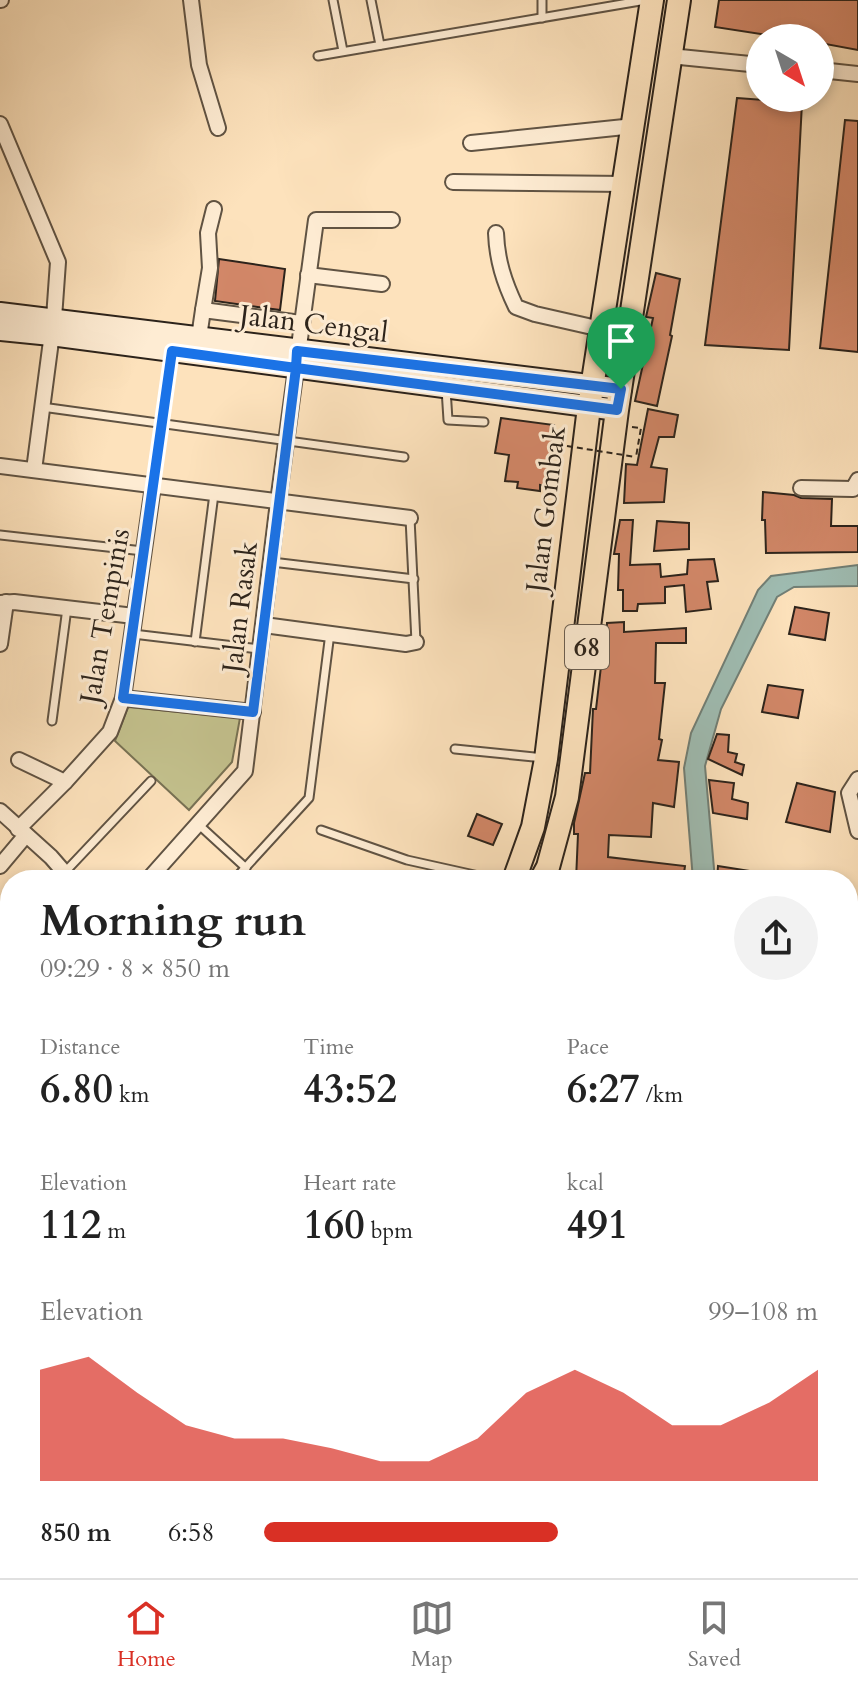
<!DOCTYPE html>
<meta charset="utf-8">
<style>
body{margin:0;font-family:Cardo,serif;background:#f2f2f2;color:#222;height:100vh;display:flex;flex-direction:column;font-size:30px;white-space:nowrap}
*{box-sizing:border-box;margin:0}
p{font-size:26px;color:#767676}
.icon{flex:none;width:44px;height:44px;fill:none;stroke:currentColor;stroke-width:2;stroke-linecap:round;stroke-linejoin:round}
.map{position:relative;flex:1;overflow:hidden}
.panel{position:absolute;left:0px;top:870px;width:858px;height:708px;display:flex;flex-direction:column;background:#fff;border-radius:32px 32px 0 0;box-shadow:0 4px 12px #0003}
.panel>*{flex:none}
.needle{width:52px;rotate:141deg}
.fabs{position:absolute;left:746px;top:24px;display:grid;gap:16px}
.fabs a{display:grid;place-items:center;width:88px;height:88px;border-radius:50%;background:#fff;box-shadow:0 4px 12px #0003;font-size:40px}
.pin{position:absolute;display:grid;place-items:center;width:68px;height:68px;color:#fff;margin:-82px -34px;border-radius:50% 50% 50% 0;rotate:-45deg;box-shadow:0 0 8px #0007}
.pin .icon{rotate:45deg}
.round{display:grid;place-items:center;flex:none;width:84px;height:84px;border-radius:42px;background:#f2f2f2}
.headline{display:flex;align-items:center;justify-content:space-between;height:136px;padding:0 40px}
h1{font-size:44px;font-weight:700;line-height:60px}
.metrics{display:grid;grid-template-columns:repeat(3,1fr);gap:12px;height:136px;padding:8px 40px}
.metrics div{display:grid;align-content:center}
.metrics b{font-size:40px;font-weight:700}
.metrics small{font-size:22px;font-weight:400}
.metrics p{font-size:22px}
.chart{height:224px;padding:16px 40px}
.chart p{display:flex;justify-content:space-between}
.chart svg{width:100%;height:144px;margin-top:8px;fill:#d93025;opacity:.7}
ul{padding:0 40px;list-style:none;font-size:26px}
li{display:grid;grid-template-columns:128px 96px 1fr;align-items:center;height:60px}
li i{height:20px;border-radius:10px;background:#d93025}
.menu{display:flex;justify-content:space-around;align-items:center;height:112px;border-top:2px solid #e0e0e0;background:#fff;font-size:22px;color:#767676}
.menu a{display:grid;justify-items:center;gap:4px}
.menu .active{color:#d93025}
.map>svg:first-child{display:block}
.green{fill:#c4c28e;stroke:#787254;stroke-width:2}
.water{fill:#9fbdb3;stroke:#717f76;stroke-width:2}
.lines{fill:none;stroke-linecap:round;stroke-linejoin:round}
.river{stroke:#9fbdb3;stroke-width:24}
.building{fill:#d28768;stroke:#2c231b;stroke-width:2}
.lane-casing{stroke:#605343;stroke-width:11}
.street-casing{stroke:#605343;stroke-width:18}
.secondary-casing{stroke:#2c231b;stroke-width:24}
.primary-casing{stroke:#2c231b;stroke-width:26}
.path{stroke:#2c231b;stroke-width:2;stroke-dasharray:6 4;stroke-linecap:butt}
.lane{stroke:#feecd3;stroke-width:7}
.street{stroke:#feecd3;stroke-width:14}
.secondary{stroke:#feecd3;stroke-width:20}
.primary{stroke:#fde2bc;stroke-width:22}
.path-bridge{stroke:#2c231b;stroke-width:2;stroke-dasharray:6 4;stroke-linecap:butt}
.route-casing{stroke:#fff;stroke-width:16}
.route{stroke:#1a73e8;stroke-width:10}
.labels{text-anchor:middle;dominant-baseline:central;stroke-width:6;stroke-linejoin:round;paint-order:stroke}
.shield{fill:#feecd3;stroke:#6b5f52;stroke-width:2}
.shield-label{font-size:26px;font-weight:bold;fill:#2c231b}
.street-label{font-size:28px;fill:#2c231b;stroke:#feecd3}
</style>
<div class="map">
<svg width="858" height="1578" viewBox="0 0 858 1578">
<rect width="100%" height="100%" fill="#fde2bc"/>
<filter id="stains"><feTurbulence type="fractalNoise" baseFrequency=".0025" numOctaves="4"/><feColorMatrix values="0 0 0 0 .2 0 0 0 0 .09 0 0 0 0 .02 0 0 0 .5 -.17"/></filter>
<radialGradient id="worn" r=".72"><stop offset=".6" stop-color="#630" stop-opacity="0"/><stop offset="1" stop-color="#630" stop-opacity=".3"/></radialGradient>
<path class="green" d="M128 707 240 718 232 762 189 810 115 741Z"/>
<path class="water" d="M858 565V586L794 587 777 597 721 709 705 766 715 880H693L684 768 691 733 758 590 771 576Z"/>
<g class="lines">
<path class="river" d="M203 1578 205 1568"/>
</g>
<g class="building">
<path d="M719 0H858V50L820 43V38H786L715 27Z"/>
<path d="M737 98 802 103 789 350 705 345Z"/>
<path d="M845 120 858 121V352L820 348Z"/>
<path d="M219 259 285 269 280 310 215 301Z"/>
<path d="M656 273 680 279 670 335 672 336 657 406 635 401 653 318 646 317Z"/>
<path d="M648 409 678 415 674 437H659L651 467 667 469 664 502 624 503 626 464 637 465Z"/>
<path d="M501 418 554 425 549 464 556 465 553 487 540 485V491L517 488 518 482 505 481 509 455 495 453Z"/>
<path d="M763 492 794 495 801 498 832 499 831 526H858V552L766 553 765 520H762Z"/>
<path d="M620 520H633L630 565 660 564 661 577 687 574 688 560 714 559 718 581 707 582 711 609 686 612 684 585 665 587V603L638 604 637 611H623V590H618L619 554H614Z"/>
<path d="M657 521 689 523V549L654 551Z"/>
<path d="M795 607 829 613 825 640 789 634Z"/>
<path d="M624 622V632L686 628V643H656L655 683H665L659 739 662 740 658 760 679 762 674 807 653 803 651 837 609 835 608 857 685 866 683 880 599 877V880H576L578 834H574V823L585 773H590L593 709H596L602 658H605L607 623Z"/>
<path d="M768 685 803 690 798 718 762 712Z"/>
<path d="M717 734 729 735 728 752 737 754 735 762 744 765 742 775 708 759Z"/>
<path d="M709 780 734 783 732 799 748 803 747 819 713 813Z"/>
<path d="M797 783 835 792 830 832 786 822Z"/>
<path d="M477 814 502 824 493 845 468 836Z"/>
<path d="M718 866 769 874 768 880H717Z"/>
<path d="M848 918 858 919V961L848 959Z"/>
<path d="M4 1227 10 1231V1327L0 1340V1232Z"/>
<path d="M848 1271 858 1272V1336L848 1335Z"/>
<path d="M230 1568H309V1572L284 1578H229L225 1572Z"/>
</g>
<g class="lines">
<defs>
<g id="lane">
<path d="M333 0 343 51"/>
<path d="M371 0 380 45"/>
<path d="M542 0V18"/>
<path d="M318 56 646 0"/>
<path d="M446 389 448 420 484 422"/>
<path d="M42 407 404 457"/>
<path d="M153 486 172 354"/>
<path d="M410 518 416 642"/>
<path d="M0 535 143 551"/>
<path d="M272 562 414 579"/>
<path d="M133 634 259 649"/>
<path d="M195 642 214 494"/>
<path d="M52 721 67 608"/>
<path d="M455 749 544 758"/>
<path d="M198 824 246 868"/>
<path d="M321 830 407 860 497 880"/>
<path d="M65 872 151 781"/>
<path d="M234 880 309 798 330 633"/>
<path d="M848 1148 858 1149"/>
<path d="M491 1578 492 1568"/>
</g>
<g id="street">
<path d="M0 0H1"/>
<path d="M191 0 199 65 218 128"/>
<path d="M670 56 760 65"/>
<path d="M820 70 858 74"/>
<path d="M0 124 58 262 54 318 34 470"/>
<path d="M471 143 634 126"/>
<path d="M453 182 625 184"/>
<path d="M496 233C497 260 504 282 516 307L535 314 601 329"/>
<path d="M308 275 382 284"/>
<path d="M203 310 210 268 208 233 214 209"/>
<path d="M199 337 203 310 301 323"/>
<path d="M0 466 410 518"/>
<path d="M801 488 853 489 858 480"/>
<path d="M0 603 14 602 134 616"/>
<path d="M264 625 406 644 416 642"/>
<path d="M0 644 6 602"/>
<path d="M123 698 253 712"/>
<path d="M19 760 65 782 110 732 123 698 153 486"/>
<path d="M858 779 849 793 858 831"/>
<path d="M0 811 51 857 71 880"/>
<path d="M18 829 65 782"/>
<path d="M0 866 26 835"/>
<path d="M148 880 245 771 278 502 316 220H392"/>
<path d="M848 969 858 971"/>
<path d="M0 1013 10 1001"/>
<path d="M0 1133 10 1120"/>
<path d="M848 1345 858 1346"/>
<path d="M0 1390 10 1399"/>
<path d="M0 1461 10 1448"/>
<path d="M848 1489 858 1484"/>
<path d="M848 1551 858 1564"/>
<path d="M173 1568 193 1578"/>
<path d="M97 1578 103 1568"/>
<path d="M322 1578 325 1568"/>
<path d="M438 1578 443 1568"/>
<path d="M674 1578 680 1568"/>
</g>
<g id="secondary">
<path d="M0 313 621 389"/>
<path d="M0 330 51 335 617 410"/>
</g>
<g id="primary">
<path d="M514 880 533 827 546 759 589 407 652 0"/>
<path d="M541 880 548 867 567 797 617 410 679 0"/>
<path d="M26 1578 28 1568"/>
<path d="M50 1578 54 1568"/>
</g>
</defs>
<use href="#lane" class="lane-casing"/>
<use href="#street" class="street-casing"/>
<use href="#secondary" class="secondary-casing"/>
<use href="#primary" class="primary-casing"/>
<g class="path">
<path d="M632 427 641 428 636 457"/>
<path d="M0 1546 10 1500"/>
</g>
<use href="#lane" class="lane"/>
<use href="#street" class="street"/>
<use href="#secondary" class="secondary"/>
<use href="#primary" class="primary"/>
<path class="path-bridge" d="M567 446 636 457"/>
</g>
<g class="lines">
<defs>
<path id="route" d="M621 389 297 351 296 368 172 351 123 698 253 712 296 368 617 410 621 389"/>
</defs>
<use href="#route" class="route-casing"/>
<use href="#route" class="route"/>
</g>
<g class="labels">
<rect class="shield" x="565" y="625" width="44" height="44" rx="6"/>
<g class="shield-label">
<text x="587" y="647">68</text>
</g>
<g class="street-label">
<text transform="translate(314 324) rotate(7)">Jalan Cengal</text>
<text transform="translate(546 509) rotate(-83)">Jalan Gombak</text>
<text transform="translate(240 607) rotate(-83)">Jalan Rasak</text>
<text transform="translate(105 616) rotate(-80)">Jalan Tempinis</text>
</g>
</g>
<rect width="100%" height="100%" filter="url(#stains)"/>
<rect width="100%" height="100%" fill="url(#worn)"/>
</svg>
<div class="fabs">
<a><svg class="needle" viewBox="-14 -14 28 28"><path d="M0-13l5 13h-10z" fill="#e53935"/><path d="M0 13l5-13h-10z" fill="#767676"/></svg></a>
</div>
<div class="pin" style="left:621px;top:389px;background:#1e9e55"><svg class="icon" aria-label="arrive" viewBox="0 0 24 24"><path d="M6 21V4h12l-3 4 3 4H6"/></svg></div>
<section class="panel">
<div class="headline"><div><h1>Morning run</h1><p>09:29 · 8 × 850 m</p></div><a class="round"><svg class="icon" aria-label="share" viewBox="0 0 24 24"><path d="M12 15V3M7 8l5-5 5 5M5 13v7h14v-7"/></svg></a></div>
<div class="metrics">
<div><p>Distance</p><b>6.80<small> km</small></b></div>
<div><p>Time</p><b>43:52</b></div>
<div><p>Pace</p><b>6:27<small> /km</small></b></div>
</div>
<div class="metrics">
<div><p>Elevation</p><b>112<small> m</small></b></div>
<div><p>Heart rate</p><b>160<small> bpm</small></b></div>
<div><p>kcal</p><b>491</b></div>
</div>
<div class="chart"><p><span>Elevation</span>99–108 m</p>
<svg viewBox="0 0 160 44" preserveAspectRatio="none"><path d="M0 44V10L10 6L20 17L30 27L40 31L50 31L60 34L70 38L80 38L90 31L100 17L110 10L120 17L130 27L140 27L150 20L160 10V44z"/></svg>
</div>
<ul>
<li><b>850 m</b>6:58<i style="width:53%"></i></li>
</ul>
</section>
</div>
<nav class="menu">
<a class="active"><svg class="icon" aria-label="home" viewBox="0 0 24 24"><path d="M3 11l9-7 9 7M6 9v11h12V9"/></svg>Home</a>
<a><svg class="icon" aria-label="map" viewBox="0 0 24 24"><path d="M3 6l6-2 6 2 6-2v14l-6 2-6-2-6 2zM9 4v14M15 6v14"/></svg>Map</a>
<a><svg class="icon" aria-label="saved" viewBox="0 0 24 24"><path d="M7 4h10v16l-5-4-5 4z"/></svg>Saved</a>
</nav>
